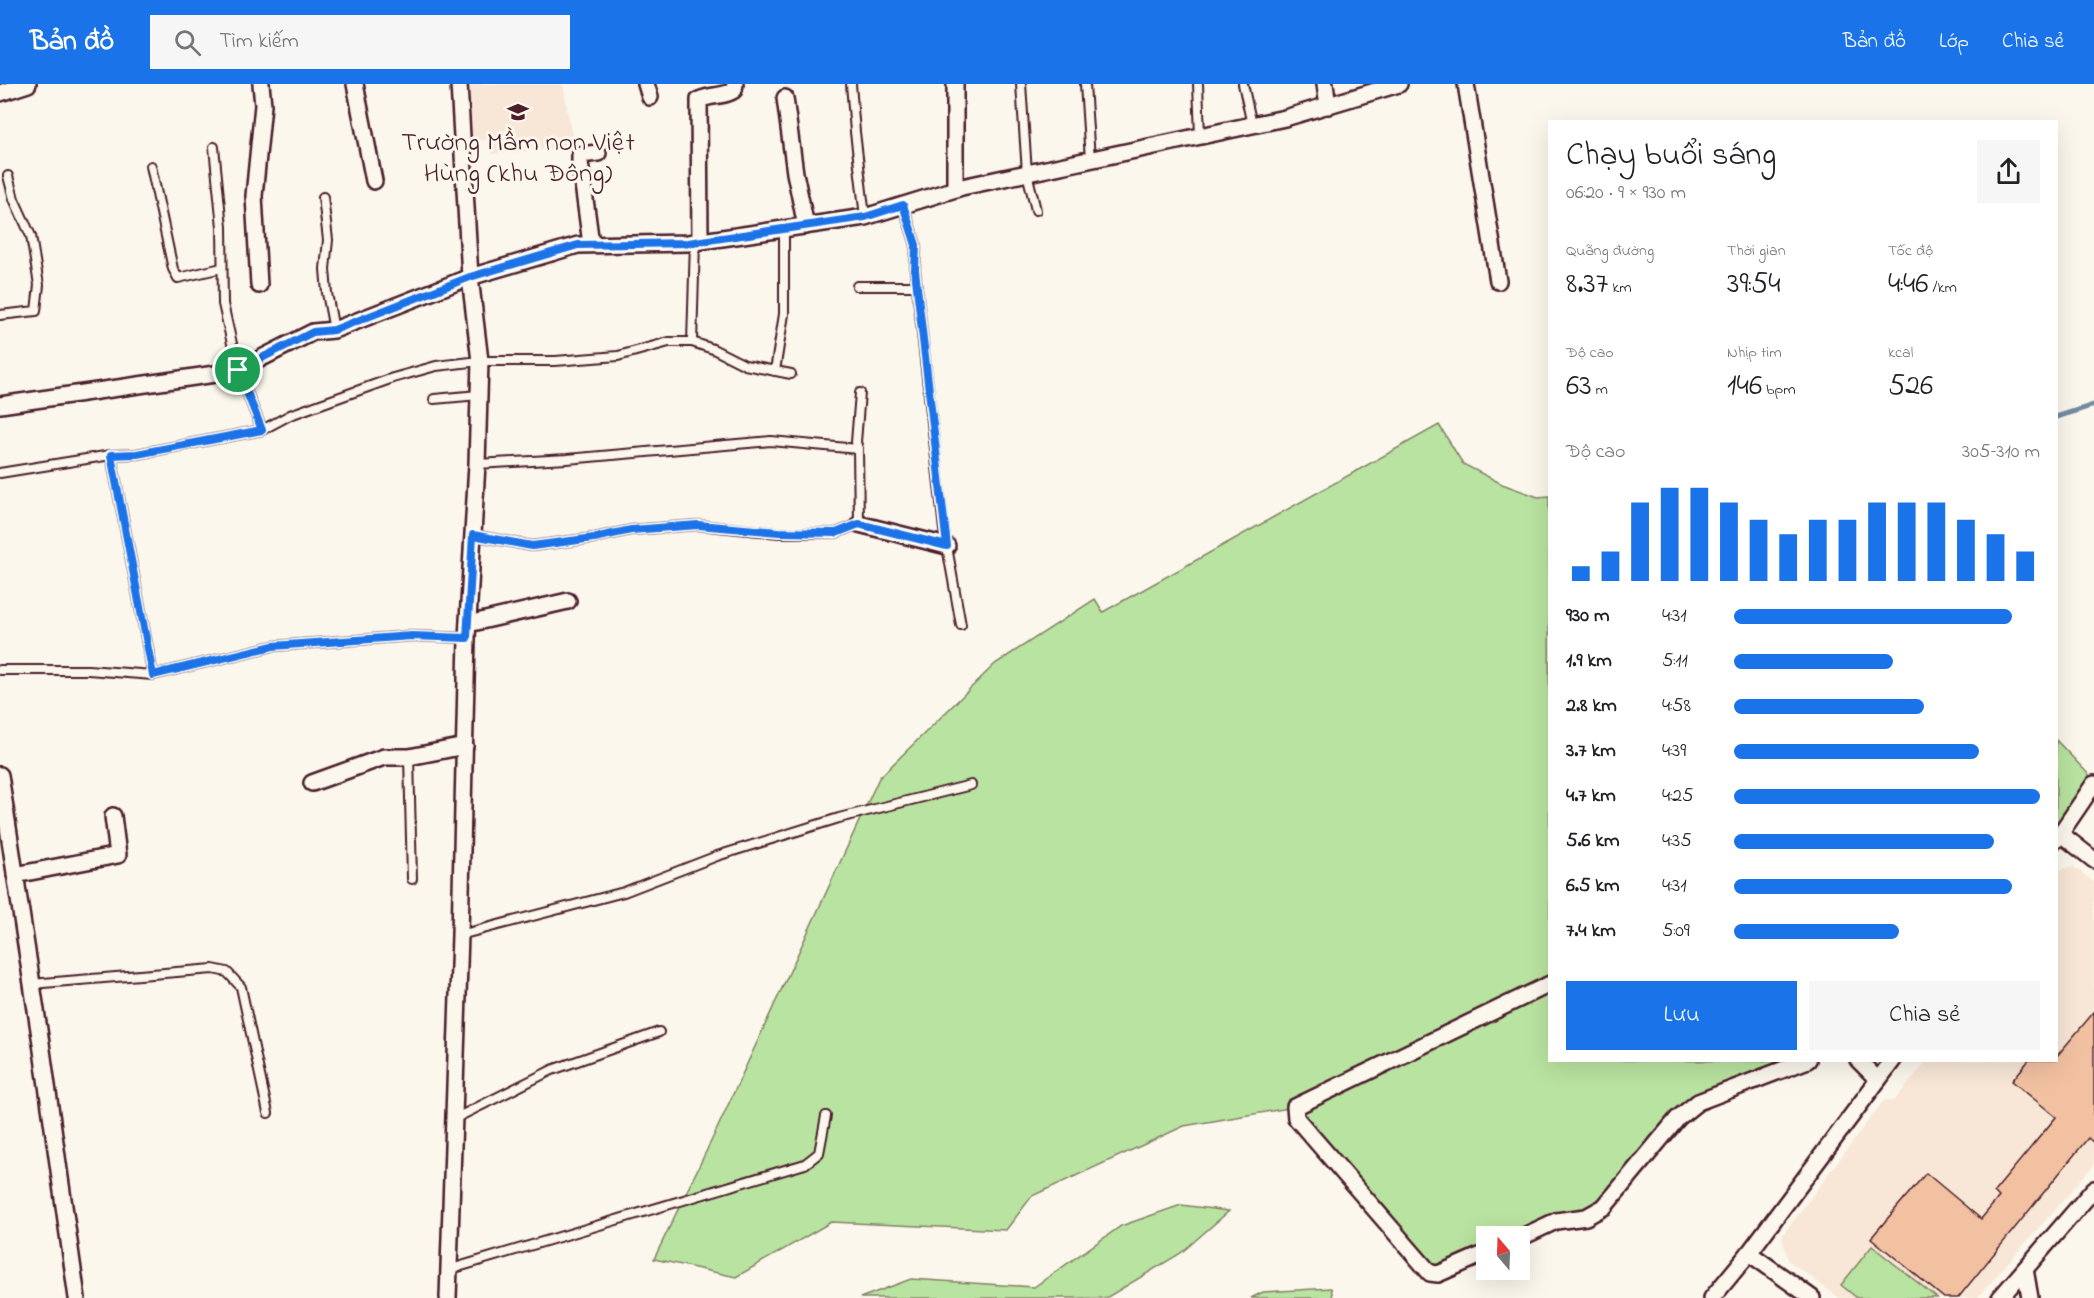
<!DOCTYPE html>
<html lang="vi">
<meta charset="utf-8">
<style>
body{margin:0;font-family:"Indie Flower",sans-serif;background:#f6f6f6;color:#202124;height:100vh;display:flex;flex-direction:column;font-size:22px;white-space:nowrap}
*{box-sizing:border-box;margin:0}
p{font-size:20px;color:#757577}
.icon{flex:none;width:33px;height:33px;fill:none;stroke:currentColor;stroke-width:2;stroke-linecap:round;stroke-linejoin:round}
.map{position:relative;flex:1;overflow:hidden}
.details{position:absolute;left:1548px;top:36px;width:510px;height:942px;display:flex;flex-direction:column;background:#fff;border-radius:0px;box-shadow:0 6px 24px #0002}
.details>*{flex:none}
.needle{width:39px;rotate:341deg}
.tools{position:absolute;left:1476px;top:1142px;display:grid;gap:12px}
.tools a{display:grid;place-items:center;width:54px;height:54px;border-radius:0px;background:#fff;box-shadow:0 6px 24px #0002;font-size:30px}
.pin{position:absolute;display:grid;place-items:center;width:51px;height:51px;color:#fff;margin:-26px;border:3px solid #fff;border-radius:50%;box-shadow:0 2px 6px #0007}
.round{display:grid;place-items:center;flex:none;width:63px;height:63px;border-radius:0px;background:#f6f6f6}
.summary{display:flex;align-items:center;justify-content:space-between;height:102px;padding:0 18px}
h1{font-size:33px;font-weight:600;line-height:45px}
.metrics{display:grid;grid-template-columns:repeat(3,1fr);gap:9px;height:102px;padding:6px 18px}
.metrics div{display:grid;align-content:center}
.metrics b{font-size:30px;font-weight:600}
.metrics small{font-size:16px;font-weight:400}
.metrics p{font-size:16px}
.chart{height:168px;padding:12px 18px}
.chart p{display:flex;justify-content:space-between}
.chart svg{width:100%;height:108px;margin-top:6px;stroke:#1a73e8;stroke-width:6}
.action{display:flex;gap:12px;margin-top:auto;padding:12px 18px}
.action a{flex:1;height:69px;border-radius:0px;background:#1a73e8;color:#fff;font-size:24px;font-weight:600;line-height:69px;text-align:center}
.action a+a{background:#f6f6f6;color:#202124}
ul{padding:0 18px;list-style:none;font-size:20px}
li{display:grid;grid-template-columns:96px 72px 1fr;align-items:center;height:45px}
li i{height:15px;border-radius:8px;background:#1a73e8}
header{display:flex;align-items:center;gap:36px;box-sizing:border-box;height:84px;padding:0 30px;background:#1a73e8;color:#fff}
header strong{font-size:28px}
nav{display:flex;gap:33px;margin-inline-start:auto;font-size:21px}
.search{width:420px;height:54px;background:#f6f6f6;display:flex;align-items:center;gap:15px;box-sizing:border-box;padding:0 21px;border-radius:0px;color:#757577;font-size:22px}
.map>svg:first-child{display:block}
.built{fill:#f8e7d6}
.green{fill:#b9e3a0;stroke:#828166;stroke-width:1.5}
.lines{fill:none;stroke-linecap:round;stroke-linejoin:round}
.stream{stroke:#738ba1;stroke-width:5}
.building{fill:#f2c1a2;stroke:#4a1f2b;stroke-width:1.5}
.service-casing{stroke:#4a1f2b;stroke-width:12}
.minor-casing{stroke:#4a1f2b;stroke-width:20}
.service{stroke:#fbf7ec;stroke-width:8}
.minor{stroke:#fbf7ec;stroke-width:15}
.route-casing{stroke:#fff;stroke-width:12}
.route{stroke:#1a73e8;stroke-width:8}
.labels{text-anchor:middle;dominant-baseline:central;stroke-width:6;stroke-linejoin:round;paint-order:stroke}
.poi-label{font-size:27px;fill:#4a1f2b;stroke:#fbf7ec}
</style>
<header>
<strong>Bản đồ</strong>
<div class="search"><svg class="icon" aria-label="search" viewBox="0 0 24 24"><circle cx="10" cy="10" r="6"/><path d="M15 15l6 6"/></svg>Tìm kiếm</div>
<nav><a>Bản đồ</a><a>Lớp</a><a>Chia sẻ</a></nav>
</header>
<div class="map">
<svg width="2094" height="1214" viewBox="0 0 2094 1214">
<rect width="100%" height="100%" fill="#fbf7ec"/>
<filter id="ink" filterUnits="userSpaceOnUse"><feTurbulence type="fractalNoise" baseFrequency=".0167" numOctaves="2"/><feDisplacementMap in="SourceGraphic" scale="12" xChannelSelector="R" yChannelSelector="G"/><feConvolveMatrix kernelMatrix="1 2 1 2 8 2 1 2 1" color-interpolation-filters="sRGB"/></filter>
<g filter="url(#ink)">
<g class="built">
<path d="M467 0H563L574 63 492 70 490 56 471 57Z"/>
<path d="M2074 783 2094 798V1081L1977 1214H1839L1788 1176 1782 1152 1884 1016H1895L1927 977 2056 976 2057 786Z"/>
</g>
<g class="green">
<path d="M1439 341 1463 380 1502 400 1538 413 1549 412 1550 976 1810 977 1688 1025 1594 1129 1520 1152H1486V1169L1438 1190 1295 1023 1184 1042 1032 1112 1006 1146 831 1138 736 1193 654 1175 717 1045 879 694 995 580 1095 515 1103 528Z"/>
<path d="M2056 656 2094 696 2056 756Z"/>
<path d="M1181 1121 1229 1127 1181 1169 1106 1214H860L911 1195 1034 1203 1121 1142Z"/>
<path d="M1872 1162 1937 1214H1857L1841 1201Z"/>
<path d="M1331 1204 1333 1214H1251L1263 1208Z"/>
</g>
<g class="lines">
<path class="stream" d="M2056 333 2094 321"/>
</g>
<path class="building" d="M2094 928V1059L2088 1054 1958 1214H1944L1871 1154 1926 1089 1981 1135 1999 1113 1994 1108 2056 1033 2012 997 2029 976H2056V973Z"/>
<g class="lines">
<defs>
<g id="service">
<path d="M851 0 855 48 865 133"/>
<path d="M1021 0 1027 89 1036 126"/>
<path d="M1085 0 1090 76"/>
<path d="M1198 0 1200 52"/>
<path d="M1243 0 1252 41"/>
<path d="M214 63 222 143 223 220 238 286 262 346"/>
<path d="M151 82 173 185 178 194 222 184"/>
<path d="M323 113 328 156 325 185 327 209 334 246"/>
<path d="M903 121 916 161 915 186 944 446 961 541"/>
<path d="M857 202H917"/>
<path d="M0 231 36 227 39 201 31 152 14 115 8 92"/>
<path d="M692 258 695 158"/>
<path d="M775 287 784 230V145"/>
<path d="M434 315 479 311"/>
<path d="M111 371 153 591"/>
<path d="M477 380 567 375 771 357 858 365"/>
<path d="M0 389 111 371 137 370 262 346 290 331 393 294 436 282 480 277H555L618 272 669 258H692L713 265 745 281 791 290"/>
<path d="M473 451 532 462 594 454 631 446 698 441 779 449H836L859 440 858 365 856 358 860 309"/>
<path d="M0 586H88L153 591 273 562 412 552 467 554"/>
<path d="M409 673 412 795"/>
<path d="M460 851 624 808 717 772 839 734 971 701"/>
<path d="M31 900 213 885 227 888 241 903 268 1029"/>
<path d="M454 1035 552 986 659 948"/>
<path d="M448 1186 805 1080 819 1069 826 1032"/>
</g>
<g id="minor">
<path d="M355 0 374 97"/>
<path d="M646 0 650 13"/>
<path d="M1325 0 1328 22"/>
<path d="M1466 0 1498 197"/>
<path d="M0 9 28 0"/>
<path d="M785 14 795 89 806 142"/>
<path d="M955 105V0"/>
<path d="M700 157 699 16C711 10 725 13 734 6L735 0"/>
<path d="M591 160 580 78V71L598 69"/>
<path d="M259 201 254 112 263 21 261 0"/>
<path d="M0 321 236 287 313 248 334 246 470 193 578 161 688 159 865 133 962 103 1285 34 1399 0"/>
<path d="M859 440 947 462"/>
<path d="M468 540 568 517"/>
<path d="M0 691 41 959 77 1214"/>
<path d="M312 699 384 673H409L465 662"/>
<path d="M2061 750 2094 776"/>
<path d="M2056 756 2094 700"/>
<path d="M15 791 118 771 113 732"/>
<path d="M1858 976 1878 996"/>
<path d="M1520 1154 1556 1137 1586 1133 1604 1123 1678 1034 1698 1018 1808 976"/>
<path d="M1486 1169 1438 1190 1430 1189 1296 1034 1295 1023 1550 900"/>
<path d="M1749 1169 1812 1214"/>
<path d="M2025 1185 2030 1214"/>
<path d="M448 1214 460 851 467 554 477 380 480 277 470 193 459 0"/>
<path d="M1712 1214 1749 1169 1893 976"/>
<path d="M2000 1214 2094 1105"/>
</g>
</defs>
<use href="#service" class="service-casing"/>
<use href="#minor" class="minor-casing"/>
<use href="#service" class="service"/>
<use href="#minor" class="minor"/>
</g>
</g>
<g class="lines" filter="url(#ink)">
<defs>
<path id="route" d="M903 121 916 161 915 186 947 462 859 440 836 449 779 448 698 441 631 446 594 454 532 462 473 451 467 554 412 552 273 562 153 591 111 371 137 370 262 346 238 286 313 248 334 246 470 193 578 161 688 159 865 133Z"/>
</defs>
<use href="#route" class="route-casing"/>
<use href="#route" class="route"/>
</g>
<defs>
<symbol id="school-bare" viewBox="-9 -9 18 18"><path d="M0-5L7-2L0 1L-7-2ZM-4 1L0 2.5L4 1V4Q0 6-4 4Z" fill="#4a1f2b" stroke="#fbf7ec" stroke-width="2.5" paint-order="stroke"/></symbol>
</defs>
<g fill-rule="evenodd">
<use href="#school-bare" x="503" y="13" width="30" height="30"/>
</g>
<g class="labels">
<g class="poi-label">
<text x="518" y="59">Trường Mầm non Việt<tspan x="518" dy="31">Hùng (khu Đông)</tspan></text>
</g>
</g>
</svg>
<div class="tools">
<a><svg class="needle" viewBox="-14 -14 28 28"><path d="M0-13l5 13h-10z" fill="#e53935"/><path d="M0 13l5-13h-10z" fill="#757577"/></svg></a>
</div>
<div class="pin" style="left:238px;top:286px;background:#1e9e55"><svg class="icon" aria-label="arrive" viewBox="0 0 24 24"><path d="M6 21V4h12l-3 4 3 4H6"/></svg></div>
<section class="details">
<div class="summary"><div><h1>Chạy buổi sáng</h1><p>06:20 · 9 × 930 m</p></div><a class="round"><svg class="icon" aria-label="share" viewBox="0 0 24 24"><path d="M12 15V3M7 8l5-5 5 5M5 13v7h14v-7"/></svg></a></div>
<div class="metrics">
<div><p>Quãng đường</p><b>8.37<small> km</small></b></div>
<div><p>Thời gian</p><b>39:54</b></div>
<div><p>Tốc độ</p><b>4:46<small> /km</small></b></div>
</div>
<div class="metrics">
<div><p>Độ cao</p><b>63<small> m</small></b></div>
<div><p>Nhịp tim</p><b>146<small> bpm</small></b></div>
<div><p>kcal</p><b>526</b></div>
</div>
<div class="chart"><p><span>Độ cao</span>305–310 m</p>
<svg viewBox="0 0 160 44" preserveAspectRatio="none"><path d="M5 44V38M15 44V32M25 44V12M35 44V6M45 44V6M55 44V12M65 44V19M75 44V25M85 44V19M95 44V19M105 44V12M115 44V12M125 44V12M135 44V19M145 44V25M155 44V32"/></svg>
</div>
<ul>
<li><b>930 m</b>4:31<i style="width:91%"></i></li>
<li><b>1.9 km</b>5:11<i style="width:52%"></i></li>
<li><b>2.8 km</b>4:58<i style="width:62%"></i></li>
<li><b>3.7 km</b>4:39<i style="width:80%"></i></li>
<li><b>4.7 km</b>4:25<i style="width:100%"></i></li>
<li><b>5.6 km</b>4:35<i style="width:85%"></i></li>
<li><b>6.5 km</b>4:31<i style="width:91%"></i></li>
<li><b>7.4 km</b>5:09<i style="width:54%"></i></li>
</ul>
<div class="action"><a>Lưu</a><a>Chia sẻ</a></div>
</section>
</div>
